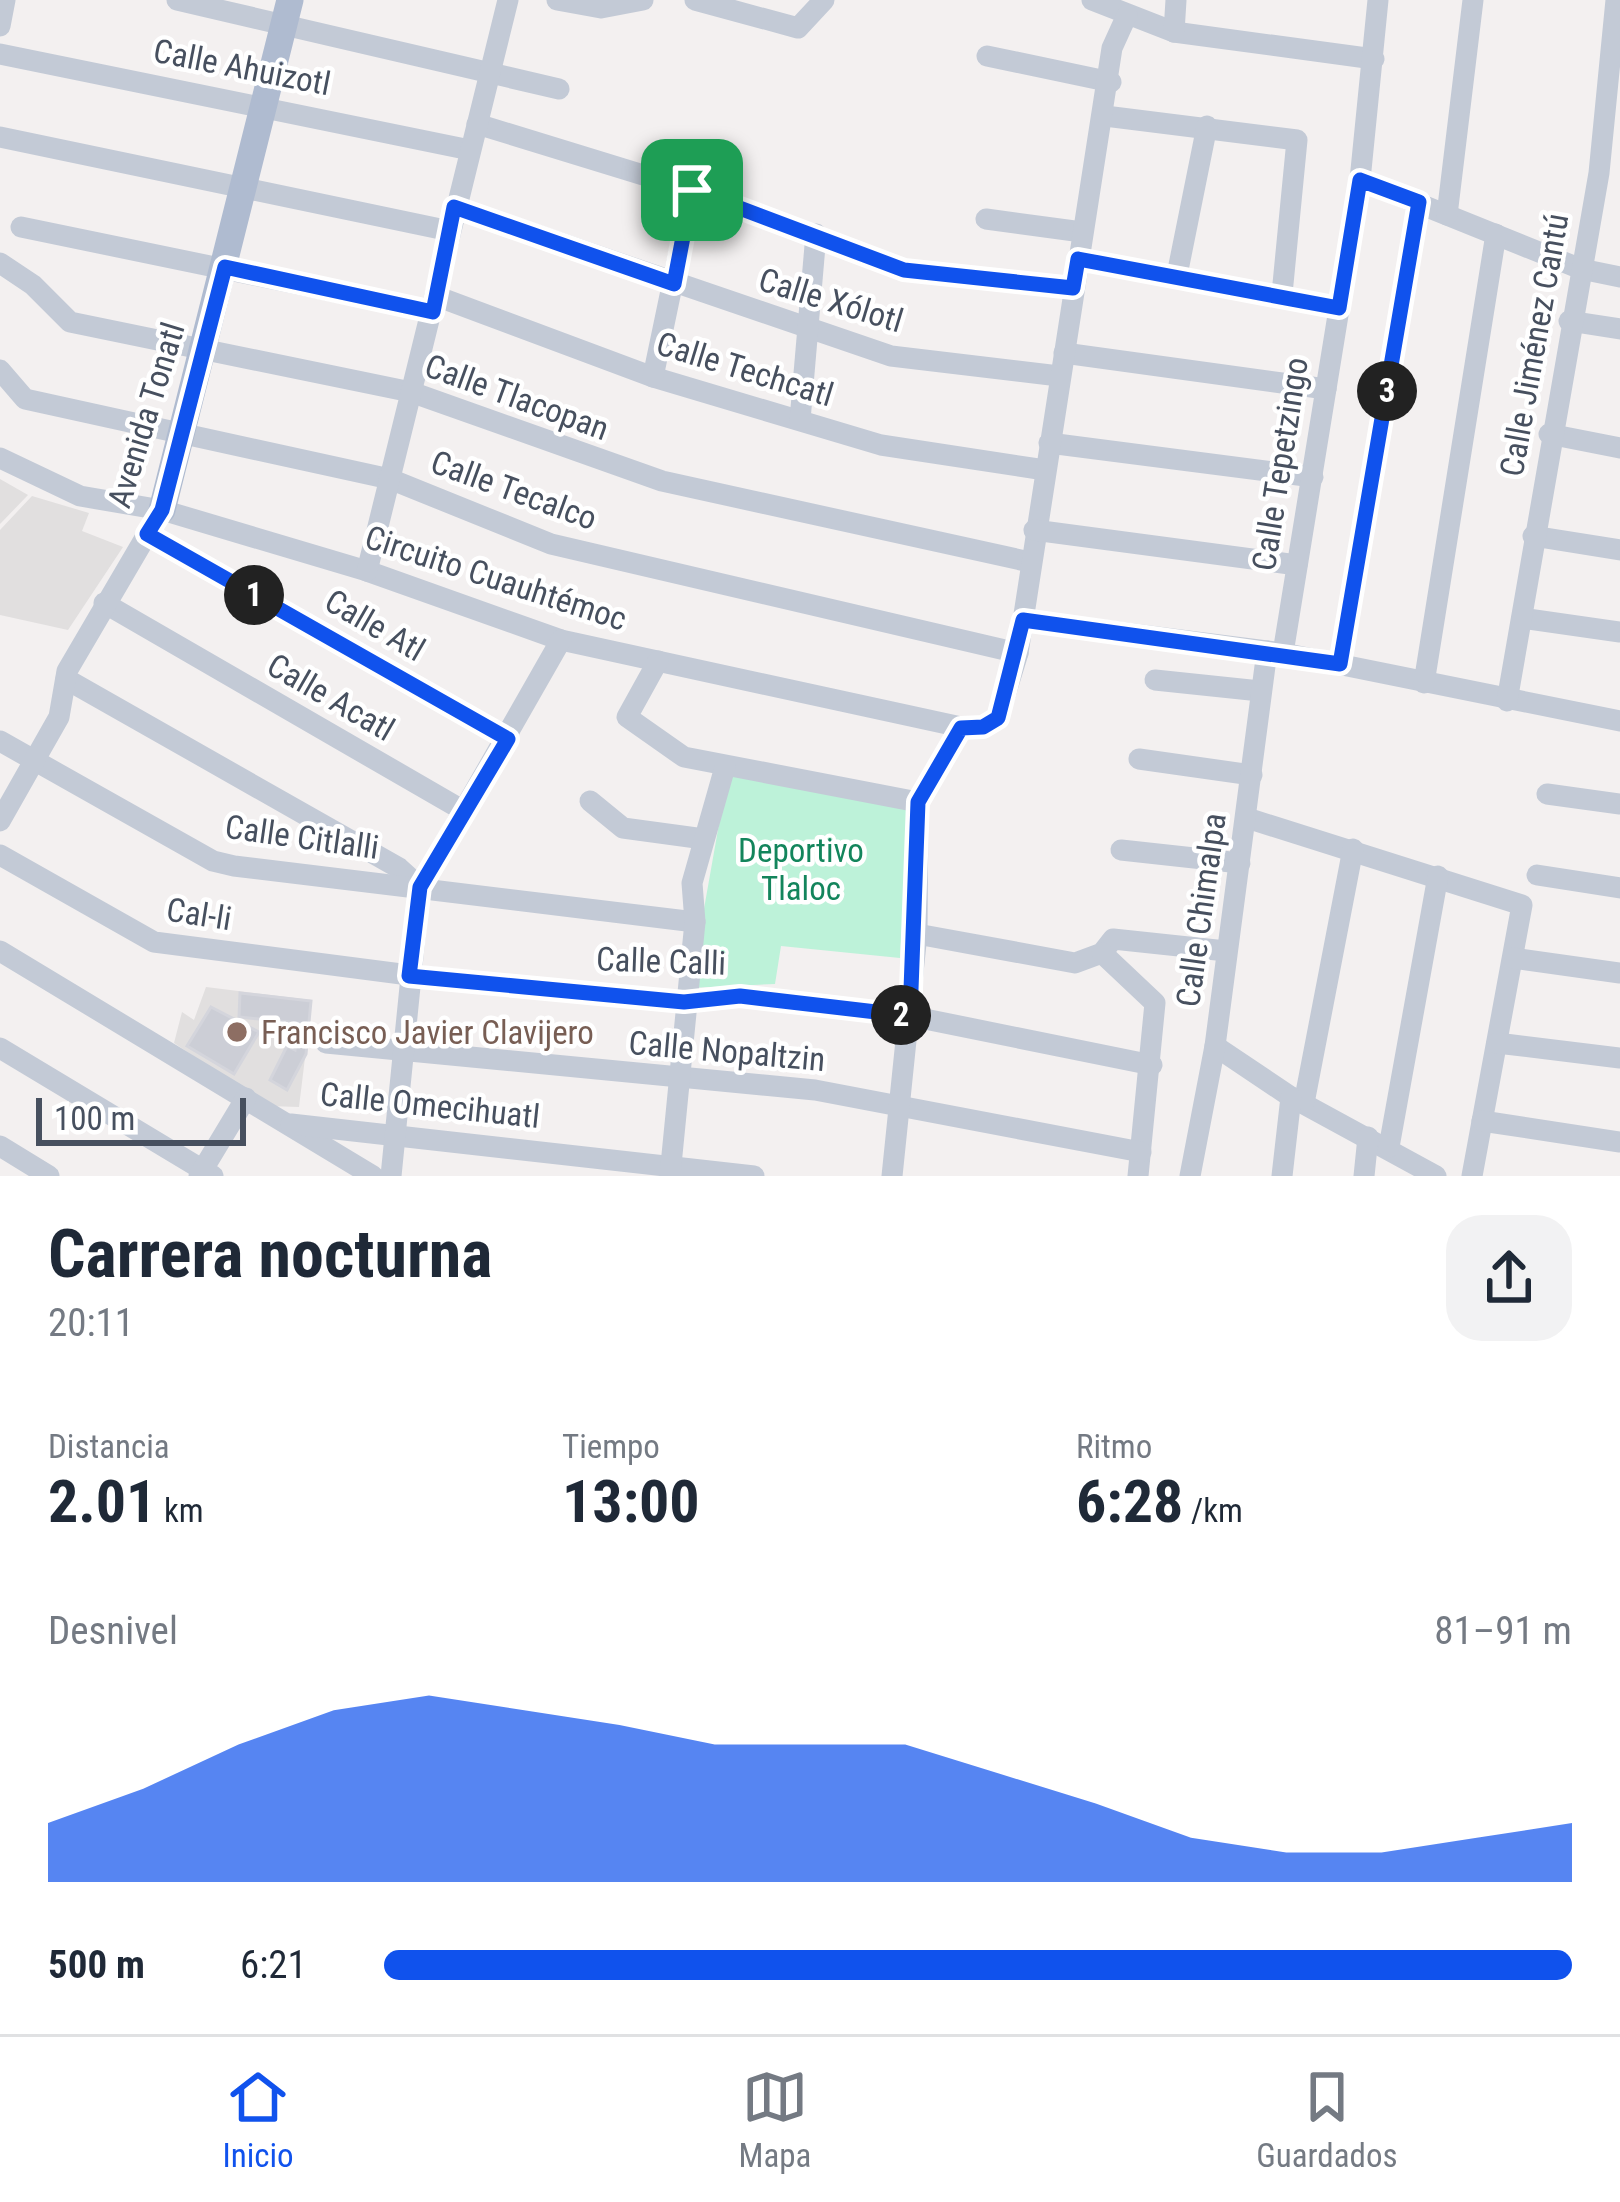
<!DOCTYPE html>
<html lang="es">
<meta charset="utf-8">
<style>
body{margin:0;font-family:"Roboto Condensed",sans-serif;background:#f2f2f3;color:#1f2937;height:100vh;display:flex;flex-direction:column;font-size:45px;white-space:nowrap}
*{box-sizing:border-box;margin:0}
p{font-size:39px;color:#747a83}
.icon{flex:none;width:66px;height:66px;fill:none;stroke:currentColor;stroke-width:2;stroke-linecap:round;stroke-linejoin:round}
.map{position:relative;height:1176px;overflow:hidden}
.panel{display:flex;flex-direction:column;background:#fff;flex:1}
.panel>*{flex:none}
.scale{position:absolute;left:36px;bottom:30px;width:210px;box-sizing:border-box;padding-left:12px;border:6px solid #47505f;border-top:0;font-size:33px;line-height:42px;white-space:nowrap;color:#47505f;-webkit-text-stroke:9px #fff;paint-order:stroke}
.pin{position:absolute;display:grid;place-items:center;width:102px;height:102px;color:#fff;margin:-51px;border-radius:24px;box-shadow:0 6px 18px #0006}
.km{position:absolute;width:60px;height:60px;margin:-30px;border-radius:50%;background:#222;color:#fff;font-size:33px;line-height:60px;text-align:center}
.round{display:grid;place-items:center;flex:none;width:126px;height:126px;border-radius:36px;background:#f2f2f3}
.head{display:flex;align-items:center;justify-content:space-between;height:204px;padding:0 48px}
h1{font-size:66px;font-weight:700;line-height:90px}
.metrics{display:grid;grid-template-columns:repeat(3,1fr);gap:18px;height:204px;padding:12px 48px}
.metrics div{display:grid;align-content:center}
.metrics b{font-size:60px;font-weight:700}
.metrics small{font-size:33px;font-weight:400}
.metrics p{font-size:33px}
.chart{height:336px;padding:24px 48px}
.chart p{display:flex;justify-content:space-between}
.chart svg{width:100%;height:216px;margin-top:12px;fill:#1052ed;opacity:.7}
ul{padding:0 48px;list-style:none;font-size:39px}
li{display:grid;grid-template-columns:192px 144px 1fr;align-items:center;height:90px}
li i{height:30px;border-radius:15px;background:#1052ed}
.tabs{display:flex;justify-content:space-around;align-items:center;height:168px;border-top:3px solid #e0e1e3;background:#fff;font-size:33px;color:#747a83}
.tabs a{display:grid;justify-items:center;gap:6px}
.tabs .current{color:#1052ed}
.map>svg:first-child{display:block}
.education{fill:#e1dfdf}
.green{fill:#bdf2d9}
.building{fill:#ccced6;stroke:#d4d5dc;stroke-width:3}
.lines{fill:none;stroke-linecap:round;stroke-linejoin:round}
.minor{stroke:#c3cad6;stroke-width:21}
.major{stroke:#afbbd0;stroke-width:27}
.route-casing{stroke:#fff;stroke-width:24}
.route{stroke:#1052ed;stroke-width:15}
.education-dot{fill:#8d6e63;stroke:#fff;stroke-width:4.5}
.labels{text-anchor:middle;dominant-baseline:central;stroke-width:9;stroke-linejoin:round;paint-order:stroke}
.street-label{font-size:33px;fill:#47505f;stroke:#fff}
.park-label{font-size:33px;fill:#13855c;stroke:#fff}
.education-label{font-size:33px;fill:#785e54;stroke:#fff;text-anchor:start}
</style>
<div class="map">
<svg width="1620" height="1176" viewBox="0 0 1620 1176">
<rect width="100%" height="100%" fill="#f3f0f0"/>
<g class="education">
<path d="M0 479 28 495 0 524Z"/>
<path d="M32 496 89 513 82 531 123 547 68 630 0 615V530Z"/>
<path d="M206 987 312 1000 299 1107 268 1106 174 1043 182 1012 194 1020Z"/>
</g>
<path class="green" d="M728 773 909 809 900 958 781 946 775 984 690 988Z"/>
<g class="building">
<path d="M240 993 311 1001 306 1054 287 1090 270 1080 287 1046 295 1050 299 1023 239 1017Z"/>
<path d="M211 1007 259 1032 234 1074 187 1046Z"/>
</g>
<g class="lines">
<g class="minor">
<path d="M177 0 559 89"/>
<path d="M557 0 601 8 643 0"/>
<path d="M695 0 798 28 824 0"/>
<path d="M1092 0 1174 32 1374 59"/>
<path d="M0 26 5 0"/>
<path d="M1174 32 1176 0"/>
<path d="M0 54 470 150"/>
<path d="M987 56 1111 82"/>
<path d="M1105 116 1297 140 1282 294"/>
<path d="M477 124 692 190 904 270 1073 288"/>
<path d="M0 137 450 231"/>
<path d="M1360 180 1581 269 1620 277"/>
<path d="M455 207 891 356 1059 376"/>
<path d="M1447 215 1473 0"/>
<path d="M986 219 1082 232"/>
<path d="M21 227 433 312"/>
<path d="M1078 259 1339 307"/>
<path d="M0 263 33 285 70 322 411 392 662 481 1030 562"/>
<path d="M1177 275 1207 126"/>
<path d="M436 296 653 377 881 445 1045 470"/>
<path d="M1569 321 1620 329"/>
<path d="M1064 353 1326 389"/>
<path d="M0 370 25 399 390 479 551 544 1018 653"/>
<path d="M653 377 692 190"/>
<path d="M800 420 816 234"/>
<path d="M1549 434 1620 448"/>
<path d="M1049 443 1313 477"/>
<path d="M0 458 80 496 162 510 367 571 561 640 961 727H983L998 718 1018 653 1112 48 1127 15"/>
<path d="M1034 530 1297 565"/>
<path d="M147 534 508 739"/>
<path d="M1533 536 1620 550"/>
<path d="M367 571 508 0"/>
<path d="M104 603 464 811"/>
<path d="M1522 618 1620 632"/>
<path d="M1023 620 1283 653 1620 721"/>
<path d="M1283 653 1360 180 1378 0"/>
<path d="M658 661 627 717 684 757 918 802"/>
<path d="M1340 664 1419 202"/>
<path d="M66 679 399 868 420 887"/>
<path d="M1155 680 1260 691"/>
<path d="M1424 683 1496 234"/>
<path d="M1507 701 1599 173 1616 0"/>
<path d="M0 741 213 861 234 866 695 922"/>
<path d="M1139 759 1252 775"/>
<path d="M1547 794 1620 804"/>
<path d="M590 801 623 828 704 839"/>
<path d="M1247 818 1522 905 1472 1176"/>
<path d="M0 821 59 717 67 671 152 526"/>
<path d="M1121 850 1240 863"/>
<path d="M0 855 154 942 409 975 684 1002 740 996 910 1016 1152 1065"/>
<path d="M1537 875 1620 888"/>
<path d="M917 934 1075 963 1102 953 1113 939 1226 951"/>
<path d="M0 951 373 1176"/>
<path d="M1102 953 1155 1003 1138 1176"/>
<path d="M1513 958 1620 973"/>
<path d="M326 1043 815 1090 1141 1152"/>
<path d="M1497 1043 1620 1058"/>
<path d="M1215 1046 1291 1097 1436 1176"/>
<path d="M0 1048 213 1176"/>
<path d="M1304 1103 1353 849"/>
<path d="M1482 1121 1620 1142"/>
<path d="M291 1124 754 1176"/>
<path d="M0 1146 49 1176"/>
<path d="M1389 1147 1438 876"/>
<path d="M670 1175 695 922 692 883 725 767"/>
<path d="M199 1176 246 1098"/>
<path d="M391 1176 420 887 561 640"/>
<path d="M892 1176 917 934 918 802 961 727"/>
<path d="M1190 1176 1215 1046 1267 651"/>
<path d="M1282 1176 1291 1097"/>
<path d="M1364 1176 1368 1137"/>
</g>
<path class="major" d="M162 510 290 0"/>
</g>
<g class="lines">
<defs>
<path id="route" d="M1360 180 1419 202 1340 664 1023 620 998 718 983 727 961 728 918 802 910 1016 740 996 684 1002 409 976 420 887 508 739 147 534 162 510 225 267 433 312 454 207 674 284 692 190 904 270 1073 288 1078 259 1339 308Z"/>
</defs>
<use href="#route" class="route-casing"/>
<use href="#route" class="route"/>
</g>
<circle class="education-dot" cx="237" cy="1032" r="12"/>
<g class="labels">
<g class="street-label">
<text transform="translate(242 67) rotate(11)">Calle Ahuizotl</text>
<text transform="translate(831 300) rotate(17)">Calle Xólotl</text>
<text transform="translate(1534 345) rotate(-80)">Calle Jiménez Cantú</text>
<text transform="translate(745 369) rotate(17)">Calle Techcatl</text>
<text transform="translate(517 397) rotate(20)">Calle Tlacopan</text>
<text transform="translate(146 415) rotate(-73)">Avenida Tonatl</text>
<text transform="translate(1280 464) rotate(-81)">Calle Tepetzingo</text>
<text transform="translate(514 490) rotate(20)">Calle Tecalco</text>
<text transform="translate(496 578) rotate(18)">Circuito Cuauhtémoc</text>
<text transform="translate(375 625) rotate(30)">Calle Atl</text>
<text transform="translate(331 697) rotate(30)">Calle Acatl</text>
<text transform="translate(302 837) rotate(8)">Calle Citlalli</text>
<text transform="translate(1201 910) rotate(-82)">Calle Chimalpa</text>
<text transform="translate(199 914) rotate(9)">Cal-li</text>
<text transform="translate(661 961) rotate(2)">Calle Calli</text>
<text transform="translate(727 1051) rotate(5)">Calle Nopaltzin</text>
<text transform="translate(430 1105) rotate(6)">Calle Omecihuatl</text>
</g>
<g class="park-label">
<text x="801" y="850">Deportivo<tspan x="801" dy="38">Tlaloc</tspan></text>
</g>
<g class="education-label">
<text x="261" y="1032">Francisco Javier Clavijero</text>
</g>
</g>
</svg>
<div class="scale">100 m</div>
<div class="pin" style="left:692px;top:190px;background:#1e9e55"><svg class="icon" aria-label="arrive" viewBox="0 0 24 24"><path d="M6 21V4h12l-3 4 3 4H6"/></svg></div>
<b class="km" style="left:254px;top:595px">1</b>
<b class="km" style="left:901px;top:1015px">2</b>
<b class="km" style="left:1387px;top:391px">3</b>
</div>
<section class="panel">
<div class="head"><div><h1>Carrera nocturna</h1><p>20:11</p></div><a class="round"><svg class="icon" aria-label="share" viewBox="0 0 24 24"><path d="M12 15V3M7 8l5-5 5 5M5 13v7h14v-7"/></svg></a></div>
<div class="metrics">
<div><p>Distancia</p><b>2.01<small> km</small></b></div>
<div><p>Tiempo</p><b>13:00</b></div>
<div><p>Ritmo</p><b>6:28<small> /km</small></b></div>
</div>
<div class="chart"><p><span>Desnivel</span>81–91 m</p>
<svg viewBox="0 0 160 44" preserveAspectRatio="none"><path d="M0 44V32L10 25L20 16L30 9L40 6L50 9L60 12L70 16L80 16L90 16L100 22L110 28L120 35L130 38L140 38L150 35L160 32V44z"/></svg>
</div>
<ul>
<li><b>500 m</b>6:21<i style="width:100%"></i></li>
</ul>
</section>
<nav class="tabs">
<a class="current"><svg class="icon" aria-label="home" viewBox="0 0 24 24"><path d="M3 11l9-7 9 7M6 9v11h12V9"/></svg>Inicio</a>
<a><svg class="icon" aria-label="map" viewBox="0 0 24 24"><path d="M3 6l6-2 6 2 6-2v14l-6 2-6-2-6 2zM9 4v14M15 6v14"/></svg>Mapa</a>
<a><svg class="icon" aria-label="saved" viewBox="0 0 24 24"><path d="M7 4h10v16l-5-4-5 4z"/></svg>Guardados</a>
</nav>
